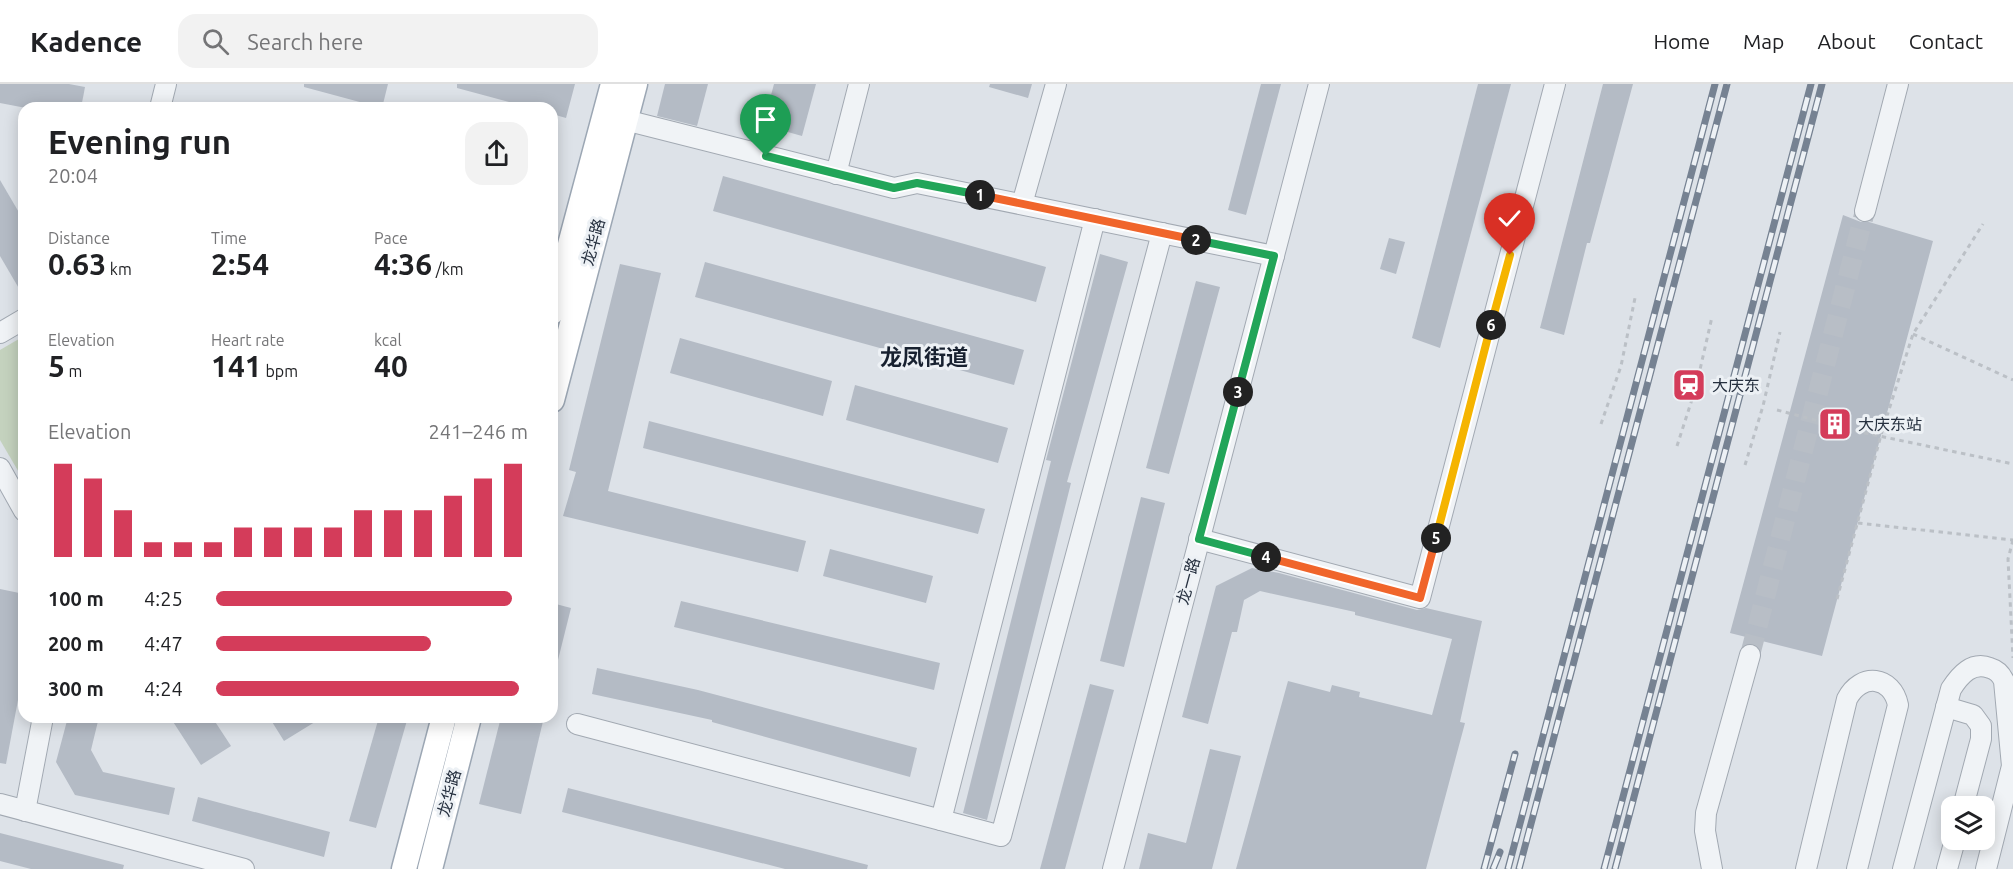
<!DOCTYPE html>
<meta charset="utf-8">
<style>
body{margin:0;font-family:Ubuntu,"Noto Sans SC",sans-serif;background:#f2f2f2;color:#202124;height:100vh;display:flex;flex-direction:column;font-size:22px;white-space:nowrap}
*{box-sizing:border-box;margin:0}
p{font-size:20px;color:#757577}
.icon{flex:none;width:33px;height:33px;fill:none;stroke:currentColor;stroke-width:2;stroke-linecap:round;stroke-linejoin:round}
.map{position:relative;flex:1;overflow:hidden}
.side{position:absolute;left:18px;top:18px;width:540px;height:621px;display:flex;flex-direction:column;background:#fff;border-radius:18px;box-shadow:0 3px 15px #0003}
.side>*{flex:none}
.buttons{position:absolute;left:1941px;top:712px;display:grid;gap:12px}
.buttons a{display:grid;place-items:center;width:54px;height:54px;border-radius:12px;background:#fff;box-shadow:0 3px 15px #0003;font-size:30px}
.pin{position:absolute;display:grid;place-items:center;width:51px;height:51px;color:#fff;margin:-62px -26px;border-radius:50% 50% 50% 0;rotate:-45deg;box-shadow:0 0 6px #0007}
.pin .icon{rotate:45deg}
.km{position:absolute;width:30px;height:30px;margin:-15px;border-radius:50%;background:#222;color:#fff;font-size:16px;line-height:30px;text-align:center}
.round{display:grid;place-items:center;flex:none;width:63px;height:63px;border-radius:18px;background:#f2f2f2}
.headline{display:flex;align-items:center;justify-content:space-between;height:102px;padding:0 30px}
h1{font-size:33px;font-weight:700;line-height:45px}
.metrics{display:grid;grid-template-columns:repeat(3,1fr);gap:9px;height:102px;padding:6px 30px}
.metrics div{display:grid;align-content:center}
.metrics b{font-size:30px;font-weight:700}
.metrics small{font-size:16px;font-weight:400}
.metrics p{font-size:16px}
.chart{height:168px;padding:12px 30px}
.chart p{display:flex;justify-content:space-between}
.chart svg{width:100%;height:108px;margin-top:6px;stroke:#d43c5a;stroke-width:6}
ul{padding:0 30px;list-style:none;font-size:20px}
li{display:grid;grid-template-columns:96px 72px 1fr;align-items:center;height:45px}
li i{height:15px;border-radius:8px;background:#d43c5a}
header{display:flex;align-items:center;gap:36px;box-sizing:border-box;height:84px;padding:0 30px;background:#fff;border-bottom:2px solid #e0e0e0}
header strong{font-size:28px}
nav{display:flex;gap:33px;margin-inline-start:auto;font-size:21px}
.search{width:420px;height:54px;background:#f2f2f2;display:flex;align-items:center;gap:15px;box-sizing:border-box;padding:0 21px;border-radius:18px;color:#757577;font-size:22px}
.map>svg:first-child{display:block}
.green{fill:#c4d2be}
.building{fill:#b4bbc5}
.lines{fill:none;stroke-linecap:round;stroke-linejoin:round}
.minor-tunnel{stroke:#b8bec6;stroke-width:20;stroke-dasharray:20 10;stroke-linecap:butt}
.minor-casing{stroke:#a2a9b2;stroke-width:22}
.major-casing{stroke:#9ca7b4;stroke-width:27}
.path{stroke:#bbc0c6;stroke-width:3;stroke-dasharray:4.5 4.5;stroke-linecap:butt}
.minor{stroke:#f0f3f6;stroke-width:20}
.major{stroke:#fff;stroke-width:24}
.rail-casing{stroke:#768292;stroke-width:7}
.rail{stroke:#edf1f5;stroke-width:4.5;stroke-dasharray:14;stroke-linecap:butt}
.split-1-casing{stroke:#fff;stroke-width:12}
.split-2-casing{stroke:#fff;stroke-width:12}
.split-3-casing{stroke:#fff;stroke-width:12}
.split-4-casing{stroke:#fff;stroke-width:12}
.split-5-casing{stroke:#fff;stroke-width:12}
.split-6-casing{stroke:#fff;stroke-width:12}
.split-7-casing{stroke:#fff;stroke-width:12}
.split-1{stroke:#22a559;stroke-width:8}
.split-2{stroke:#f0652b;stroke-width:8}
.split-3{stroke:#22a559;stroke-width:8}
.split-4{stroke:#22a559;stroke-width:8}
.split-5{stroke:#f0652b;stroke-width:8}
.split-6{stroke:#f5b400;stroke-width:8}
.split-7{stroke:#f5b400;stroke-width:8}
.labels{text-anchor:middle;dominant-baseline:central;stroke-width:6;stroke-linejoin:round;paint-order:stroke}
.street-label{font-size:16px;fill:#26303f;stroke:#edf1f5}
.poi-label{font-size:16px;fill:#26303f;stroke:#edf1f5;text-anchor:start}
.district-label{font-size:22px;font-weight:bold;fill:#182130;stroke:#edf1f5}
</style>
<header>
<strong>Kadence</strong>
<div class="search"><svg class="icon" aria-label="search" viewBox="0 0 24 24"><circle cx="10" cy="10" r="6"/><path d="M15 15l6 6"/></svg>Search here</div>
<nav><a>Home</a><a>Map</a><a>About</a><a>Contact</a></nav>
</header>
<div class="map">
<svg width="2013" height="785" viewBox="0 0 2013 785">
<rect width="100%" height="100%" fill="#dde2e8"/>
<path class="green" d="M24 252V397L0 356V266Z"/>
<g class="building">
<path d="M0 0H69L85 3 81 24H26L0 19Z"/>
<path d="M304 0H388L382 24 304 3Z"/>
<path d="M457 0H575L566 34 552 30V24H531L457 4Z"/>
<path d="M665 0H708L697 42 657 32Z"/>
<path d="M774 0H816L802 52 763 41Z"/>
<path d="M990 0H1032L1028 14 989 3Z"/>
<path d="M1261 0H1281L1246 131 1228 126Z"/>
<path d="M1478 0H1511L1440 264 1412 254Z"/>
<path d="M1603 0H1633L1590 159H1587L1564 251 1540 244Z"/>
<path d="M723 92 1046 183 1036 218 713 127Z"/>
<path d="M0 96 24 137V213L0 172Z"/>
<path d="M1843 131 1861 138H1869L1933 157 1822 572 1730 549Z"/>
<path d="M1389 154 1405 158 1396 190 1380 185Z"/>
<path d="M1100 170 1128 178 1067 398 1071 399 987 736 963 729 1051 377 1046 376Z"/>
<path d="M705 178 1024 266 1014 301 695 213Z"/>
<path d="M620 180 661 189 608 407 806 457 798 488 563 432 576 388 569 386Z"/>
<path d="M1196 197 1220 203 1169 390 1146 384Z"/>
<path d="M680 254 832 297 823 332 670 289Z"/>
<path d="M855 301 1008 344 998 379 846 336Z"/>
<path d="M649 337 985 425 978 450 643 364Z"/>
<path d="M1141 413 1165 419 1124 583 1100 577Z"/>
<path d="M830 465 933 492 926 519 823 492Z"/>
<path d="M1252 484 1279 489 1417 526 1426 524 1482 537 1460 638 1465 639 1426 785H1236L1288 597 1330 608 1332 601 1360 608 1359 613 1432 631 1452 555 1355 531V528L1260 507 1244 516 1237 548H1232L1208 640 1182 633 1216 502Z"/>
<path d="M0 505 24 510V584L6 680 0 679Z"/>
<path d="M681 517 940 579 934 606 674 543Z"/>
<path d="M552 519 571 524 556 584 552 583Z"/>
<path d="M597 584 698 606 917 664 910 693 712 638V636L592 610Z"/>
<path d="M1090 600 1114 606 1065 785H1040Z"/>
<path d="M68 633H99L91 666 103 688 175 704 169 731 75 711 56 678Z"/>
<path d="M170 633H212L231 662 201 681Z"/>
<path d="M269 633H323L284 657Z"/>
<path d="M379 633H408L376 744 349 737Z"/>
<path d="M501 633H544L521 730 479 720Z"/>
<path d="M1210 665 1241 672 1212 785H1139L1148 749 1186 759Z"/>
<path d="M568 704 868 781 867 785H785L562 728Z"/>
<path d="M198 713 330 748 324 773 192 737Z"/>
<path d="M0 749 124 781 123 785H31L0 777Z"/>
</g>
<g class="lines">
<path class="minor-tunnel" d="M1750 571 1865 127"/>
<defs>
<g id="minor">
<path d="M160 24 166 0"/>
<path d="M625 36 894 104 917 99 1274 172"/>
<path d="M836 90 859 0"/>
<path d="M1022 120 1056 0"/>
<path d="M1865 127 1898 0"/>
<path d="M1095 135 941 736 1001 752 1162 149"/>
<path d="M0 249 24 235"/>
<path d="M0 384 24 427"/>
<path d="M1199 455 1420 514 1555 0"/>
<path d="M1946 623 1973 631 1981 642V655L1963 723"/>
<path d="M577 640 941 736"/>
<path d="M0 720 244 785"/>
<path d="M25 727 43 633"/>
<path d="M1113 785 1319 0"/>
<path d="M1712 785 1705 747 1706 729 1750 571"/>
<path d="M1806 785 1847 615C1861 588 1892 592 1898 621L1857 785"/>
<path d="M1903 785 1951 605C1960 591 1972 577 1990 584 1997 586 2001 590 2004 597L2012 682 1986 785"/>
<path d="M1947 785 1955 756"/>
</g>
<g id="major">
<path d="M552 228 613 0"/>
<path d="M552 316 635 0"/>
<path d="M404 785 444 633"/>
<path d="M430 785 469 633"/>
</g>
</defs>
<use href="#minor" class="minor-casing"/>
<use href="#major" class="major-casing"/>
<g class="path">
<path d="M1913 250 2013 296"/>
<path d="M1777 326 1860 348 2013 380"/>
<path d="M1601 340 1621 282 1635 214"/>
<path d="M1677 362 1696 303 1712 233"/>
<path d="M1745 381 1763 322 1780 248"/>
<path d="M1858 439 2013 456"/>
<path d="M2013 456 2008 475 2013 574"/>
<path d="M1837 515 1881 351 1913 250 1983 140"/>
</g>
<use href="#minor" class="minor"/>
<use href="#major" class="major"/>
<defs>
<g id="rail">
<path d="M1484 785 1515 670"/>
<path d="M1493 785 1500 768"/>
<path d="M1508 785 1715 0"/>
<path d="M1519 785 1727 0"/>
<path d="M1604 785 1811 0"/>
<path d="M1615 785 1822 0"/>
</g>
</defs>
<use href="#rail" class="rail-casing"/>
<use href="#rail" class="rail"/>
</g>
<g class="lines">
<defs>
<path id="split-1" d="M766 72 894 104 917 99 980 111"/>
<path id="split-2" d="M980 111 1196 156"/>
<path id="split-3" d="M1196 156 1274 172 1238 308"/>
<path id="split-4" d="M1238 308 1199 455 1266 473"/>
<path id="split-5" d="M1266 473 1420 514 1436 454"/>
<path id="split-6" d="M1436 454 1491 241"/>
<path id="split-7" d="M1491 241 1510 171"/>
</defs>
<use href="#split-1" class="split-1-casing"/>
<use href="#split-2" class="split-2-casing"/>
<use href="#split-3" class="split-3-casing"/>
<use href="#split-4" class="split-4-casing"/>
<use href="#split-5" class="split-5-casing"/>
<use href="#split-6" class="split-6-casing"/>
<use href="#split-7" class="split-7-casing"/>
<use href="#split-1" class="split-1"/>
<use href="#split-2" class="split-2"/>
<use href="#split-3" class="split-3"/>
<use href="#split-4" class="split-4"/>
<use href="#split-5" class="split-5"/>
<use href="#split-6" class="split-6"/>
<use href="#split-7" class="split-7"/>
</g>
<defs>
<symbol id="station-square" viewBox="-11 -11 22 22"><rect x="-9" y="-9" width="18" height="18" rx="4" fill="#d43c5a" stroke="#edf1f5"/><path d="M-3-6H3Q5-6 5-4V2Q5 4 3 4L4.5 6H3L1.5 4h-3L-3 6H-4.5L-3 4Q-5 4-5 2V-4Q-5-6-3-6ZM-3.5-4v3h7v-3ZM-3.5 1v1.5H-2V1ZM2 1v1.5H3.5V1Z" fill="#fff"/></symbol>
<symbol id="building-square" viewBox="-11 -11 22 22"><rect x="-9" y="-9" width="18" height="18" rx="4" fill="#d43c5a" stroke="#edf1f5"/><path d="M-4-6H4V6H1V3H-1V6H-4ZM-2.5-4.3h1.7v1.8h-1.7ZM.8-4.3h1.7v1.8H.8ZM-2.5-1h1.7V.8h-1.7ZM.8-1h1.7V.8H.8Z" fill="#fff"/></symbol>
</defs>
<g fill-rule="evenodd">
<use href="#station-square" x="1670" y="282" width="38" height="38"/>
<use href="#building-square" x="1816" y="321" width="38" height="38"/>
</g>
<g class="labels">
<g class="street-label">
<text transform="translate(593 158) rotate(-75)">龙华路</text>
<text transform="translate(1188 497) rotate(-75)">龙一路</text>
<text transform="translate(449 709) rotate(-75)">龙华路</text>
</g>
<g class="poi-label">
<text x="1712" y="301">大庆东</text>
<text x="1858" y="340">大庆东站</text>
</g>
<g class="district-label">
<text x="924" y="272">龙凤街道</text>
</g>
</g>
</svg>
<div class="buttons">
<a><svg class="icon" aria-label="layers" viewBox="0 0 24 24"><path d="M12 4l9 5-9 5-9-5zM3 14l9 5 9-5"/></svg></a>
</div>
<div class="pin" style="left:766px;top:72px;background:#1e9e55"><svg class="icon" aria-label="arrive" viewBox="0 0 24 24"><path d="M6 21V4h12l-3 4 3 4H6"/></svg></div>
<div class="pin" style="left:1510px;top:171px;background:#d93025"><svg class="icon" aria-label="check" viewBox="0 0 24 24"><path d="M5 12l5 5 9-10"/></svg></div>
<b class="km" style="left:980px;top:111px">1</b>
<b class="km" style="left:1196px;top:156px">2</b>
<b class="km" style="left:1238px;top:308px">3</b>
<b class="km" style="left:1266px;top:473px">4</b>
<b class="km" style="left:1436px;top:454px">5</b>
<b class="km" style="left:1491px;top:241px">6</b>
<section class="side">
<div class="headline"><div><h1>Evening run</h1><p>20:04</p></div><a class="round"><svg class="icon" aria-label="share" viewBox="0 0 24 24"><path d="M12 15V3M7 8l5-5 5 5M5 13v7h14v-7"/></svg></a></div>
<div class="metrics">
<div><p>Distance</p><b>0.63<small> km</small></b></div>
<div><p>Time</p><b>2:54</b></div>
<div><p>Pace</p><b>4:36<small> /km</small></b></div>
</div>
<div class="metrics">
<div><p>Elevation</p><b>5<small> m</small></b></div>
<div><p>Heart rate</p><b>141<small> bpm</small></b></div>
<div><p>kcal</p><b>40</b></div>
</div>
<div class="chart"><p><span>Elevation</span>241–246 m</p>
<svg viewBox="0 0 160 44" preserveAspectRatio="none"><path d="M5 44V6M15 44V12M25 44V25M35 44V38M45 44V38M55 44V38M65 44V32M75 44V32M85 44V32M95 44V32M105 44V25M115 44V25M125 44V25M135 44V19M145 44V12M155 44V6"/></svg>
</div>
<ul>
<li><b>100 m</b>4:25<i style="width:95%"></i></li>
<li><b>200 m</b>4:47<i style="width:69%"></i></li>
<li><b>300 m</b>4:24<i style="width:97%"></i></li>
</ul>
</section>
</div>
